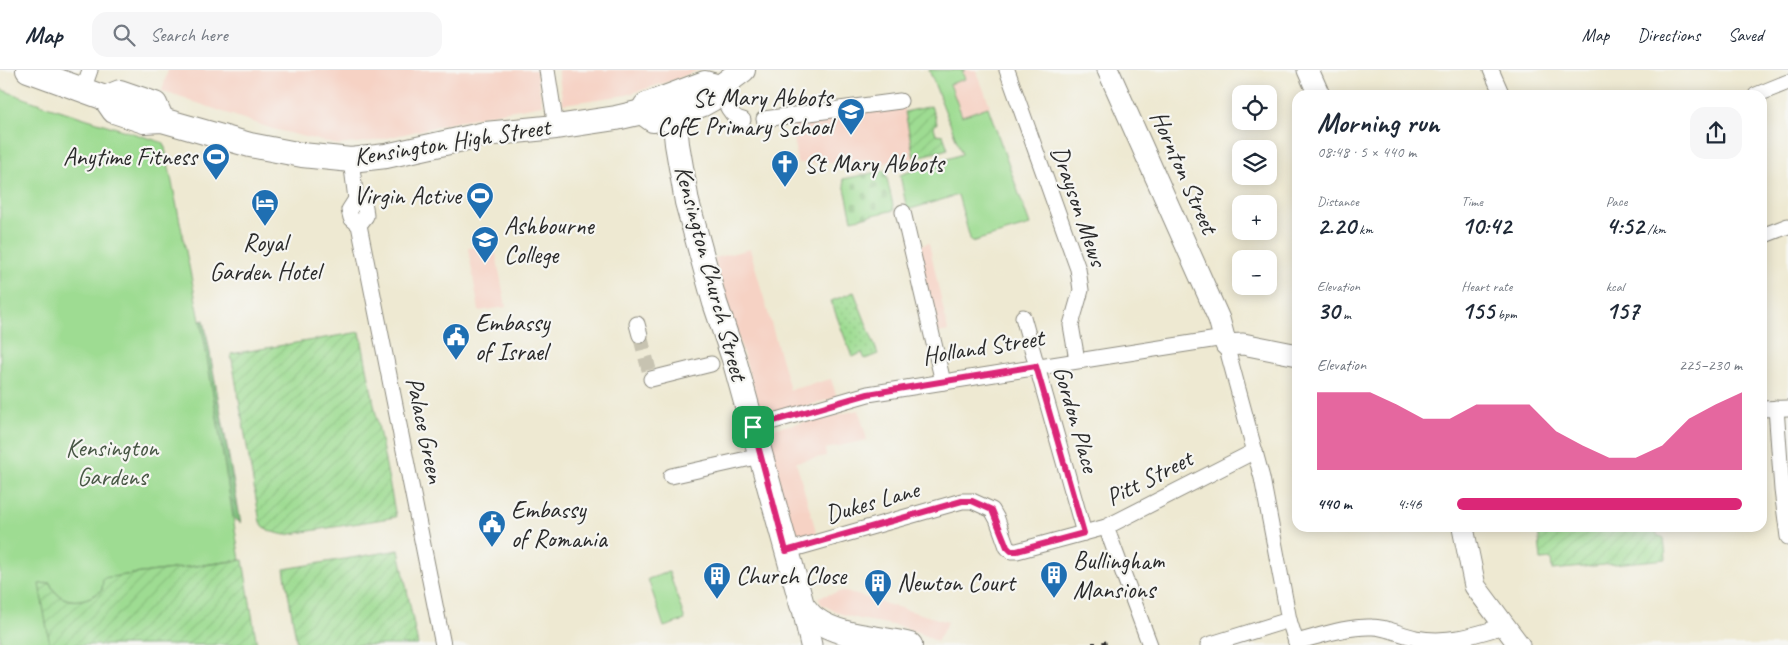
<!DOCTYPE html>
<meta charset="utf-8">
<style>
body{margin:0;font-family:Caveat,sans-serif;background:#f6f6f7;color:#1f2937;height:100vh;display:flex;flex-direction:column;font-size:19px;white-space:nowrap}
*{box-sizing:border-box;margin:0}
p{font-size:16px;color:#747a83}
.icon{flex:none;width:28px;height:28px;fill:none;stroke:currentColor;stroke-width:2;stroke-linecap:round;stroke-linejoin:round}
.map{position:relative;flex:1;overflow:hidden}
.details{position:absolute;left:1292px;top:20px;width:475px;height:442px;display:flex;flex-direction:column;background:#fff;border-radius:15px;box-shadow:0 2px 12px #0003}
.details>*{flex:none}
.fabs{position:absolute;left:1232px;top:15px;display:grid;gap:10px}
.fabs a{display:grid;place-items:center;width:45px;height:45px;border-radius:10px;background:#fff;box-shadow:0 2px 12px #0003;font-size:25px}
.pin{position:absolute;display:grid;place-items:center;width:42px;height:42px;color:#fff;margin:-21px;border-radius:10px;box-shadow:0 2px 8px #0006}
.round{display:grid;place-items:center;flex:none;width:52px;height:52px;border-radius:15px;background:#f6f6f7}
.overview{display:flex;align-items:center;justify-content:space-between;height:85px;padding:0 25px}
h1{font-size:28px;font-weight:600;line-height:38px}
.stats{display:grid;grid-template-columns:repeat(3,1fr);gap:8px;height:85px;padding:5px 25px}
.stats div{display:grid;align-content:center}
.stats b{font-size:25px;font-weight:600}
.stats small{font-size:14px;font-weight:400}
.stats p{font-size:14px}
.chart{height:140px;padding:10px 25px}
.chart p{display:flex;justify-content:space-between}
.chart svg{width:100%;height:90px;margin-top:5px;fill:#db2777;opacity:.7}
ul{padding:0 25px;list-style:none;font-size:16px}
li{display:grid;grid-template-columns:80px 60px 1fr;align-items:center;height:38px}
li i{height:12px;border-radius:6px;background:#db2777}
header{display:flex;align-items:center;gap:30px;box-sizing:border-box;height:70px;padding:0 25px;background:#fff;border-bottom:1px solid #e0e1e3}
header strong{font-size:24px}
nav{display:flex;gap:28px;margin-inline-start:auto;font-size:18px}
.search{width:350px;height:45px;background:#f6f6f7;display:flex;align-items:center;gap:12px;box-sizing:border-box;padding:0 18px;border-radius:15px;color:#747a83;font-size:19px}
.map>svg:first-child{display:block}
.built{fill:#f6d2c4}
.grass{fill:url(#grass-dots);stroke:#64845e}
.forest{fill:url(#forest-crowns);stroke:#547454}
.cemetery{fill:url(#cemetery-stones);stroke:#64845e}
.park{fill:#9edc92;stroke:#64845e}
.garden{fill:url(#garden-furrows);stroke:#64845e}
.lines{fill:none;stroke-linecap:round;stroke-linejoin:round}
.street-tunnel{stroke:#c7c3b1;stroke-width:15;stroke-dasharray:15 8;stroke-linecap:butt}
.street-casing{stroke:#8c8a7e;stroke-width:17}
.secondary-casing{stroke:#8c8a7e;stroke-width:23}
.primary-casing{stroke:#8c8a7e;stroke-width:26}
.street{stroke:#fff;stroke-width:15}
.secondary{stroke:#fff;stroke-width:21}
.primary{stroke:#fff;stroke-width:24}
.rail{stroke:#2b2b2b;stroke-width:4;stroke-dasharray:8 4;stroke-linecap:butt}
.route-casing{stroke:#fff;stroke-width:10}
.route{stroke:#db2777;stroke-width:6}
.labels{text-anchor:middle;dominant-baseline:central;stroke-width:4.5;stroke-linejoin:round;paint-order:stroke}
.poi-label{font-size:25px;fill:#2b2b2b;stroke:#f6f6f2;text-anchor:start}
.street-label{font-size:25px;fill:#2b2b2b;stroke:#f6f6f2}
.park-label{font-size:25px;fill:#485745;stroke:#f6f6f2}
</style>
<header>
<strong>Map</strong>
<div class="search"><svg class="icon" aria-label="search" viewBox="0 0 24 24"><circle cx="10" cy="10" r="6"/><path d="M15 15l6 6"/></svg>Search here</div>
<nav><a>Map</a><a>Directions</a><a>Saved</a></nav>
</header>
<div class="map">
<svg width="1788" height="575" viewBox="0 0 1788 575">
<defs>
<pattern id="grass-dots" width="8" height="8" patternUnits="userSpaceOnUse" patternTransform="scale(1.25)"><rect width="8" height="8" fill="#9edc92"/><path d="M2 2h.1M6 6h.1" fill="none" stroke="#88bd7e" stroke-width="1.8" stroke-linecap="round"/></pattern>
<pattern id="forest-crowns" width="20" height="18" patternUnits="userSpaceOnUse" patternTransform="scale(1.25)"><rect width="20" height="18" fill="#7ebc7c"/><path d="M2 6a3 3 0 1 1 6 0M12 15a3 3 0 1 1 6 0" fill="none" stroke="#679966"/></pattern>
<pattern id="cemetery-stones" width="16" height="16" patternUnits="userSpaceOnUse" patternTransform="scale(1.25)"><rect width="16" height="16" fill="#9edc92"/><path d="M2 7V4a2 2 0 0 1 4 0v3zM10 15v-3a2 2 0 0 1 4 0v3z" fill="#88bd7e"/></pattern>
<pattern id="garden-furrows" width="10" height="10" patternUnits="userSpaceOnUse" patternTransform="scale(1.25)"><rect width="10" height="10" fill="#9edc92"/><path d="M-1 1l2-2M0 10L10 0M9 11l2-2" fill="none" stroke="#88bd7e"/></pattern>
</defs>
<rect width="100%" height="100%" fill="#f6f6f2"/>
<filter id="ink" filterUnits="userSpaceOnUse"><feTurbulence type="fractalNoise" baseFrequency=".02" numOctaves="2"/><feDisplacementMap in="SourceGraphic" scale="10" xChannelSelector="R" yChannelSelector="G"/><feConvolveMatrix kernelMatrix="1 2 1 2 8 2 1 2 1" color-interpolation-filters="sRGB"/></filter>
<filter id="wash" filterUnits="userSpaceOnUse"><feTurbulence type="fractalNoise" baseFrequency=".0096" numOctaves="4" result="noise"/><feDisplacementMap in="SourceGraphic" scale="20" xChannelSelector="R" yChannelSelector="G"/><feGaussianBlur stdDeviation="1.12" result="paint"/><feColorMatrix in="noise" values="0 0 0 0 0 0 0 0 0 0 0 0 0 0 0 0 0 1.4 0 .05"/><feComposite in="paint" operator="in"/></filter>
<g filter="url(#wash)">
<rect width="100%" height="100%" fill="#eee9d2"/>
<g class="built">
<path d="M168 0H536L542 35 491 44 374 71 338 75 273 59 162 21Z"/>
<path d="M558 0H698L677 9 626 25 563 34Z"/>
<path d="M966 0H976L990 36 962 47 950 14 964 9 962 2Z"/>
<path d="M904 36 914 88 888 92 881 95H871L869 89 847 93H797L792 54Z"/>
<path d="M929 173 948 261 934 264 914 177Z"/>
<path d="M494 174 506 237 479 241 468 178Z"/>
<path d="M750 179 790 320 831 309 837 327 763 349 714 188Z"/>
<path d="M859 340 867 370 825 379 826 386 796 392 818 468 796 474 772 388 767 360Z"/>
<path d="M843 521 948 552 937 572 918 562 898 556 860 549 841 544 821 534 818 527Z"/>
</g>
<path class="grass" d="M854 222 878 284 865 289 862 283 852 287 831 231Z"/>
<path class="forest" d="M204 250 241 453 223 441 192 253Z"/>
<path class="cemetery" d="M888 100 886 104 894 140 852 150 843 109Z"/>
<g class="park">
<path d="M929 0H966L962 2 965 9 950 14 962 46 988 37 1030 155 971 172 958 125 907 140 900 105 962 84Z"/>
<path d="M0 19 40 34 164 73 204 270 240 490 104 508 102 520C85 534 59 536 50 513L40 514 50 575H0Z"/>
<path d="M669 502 685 550 664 557 648 509Z"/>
</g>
<g class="garden">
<path d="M931 36 937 53 934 57 936 64 943 65 948 79 914 88 905 42Z"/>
<path d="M360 262 396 447 285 465 268 461 260 452 231 284Z"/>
<path d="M1538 458H1656L1657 465 1664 468 1666 489 1552 500 1551 489 1541 490Z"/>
<path d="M399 480 418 575H297L284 499Z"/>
<path d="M243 490 257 575H50L39 514 50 513C59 536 85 534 102 520L103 508Z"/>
</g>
</g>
<g filter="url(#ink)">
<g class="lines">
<path class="street-tunnel" d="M640 265 649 300"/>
<defs>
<g id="street">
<path d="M547 0 556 57"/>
<path d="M1007 0 1078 199 1081 220 1071 255 1077 290"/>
<path d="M1491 0 1502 25"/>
<path d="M720 17C724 29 729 48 743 50"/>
<path d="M83 20 90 0"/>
<path d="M1756 25 1788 12"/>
<path d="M764 49 900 31"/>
<path d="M351 90 356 129 365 137 366 146 359 155"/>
<path d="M356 129 349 140 351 148 359 155 443 575"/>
<path d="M903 142 943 312"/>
<path d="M1762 166 1788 156"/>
<path d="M1023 247 1084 463"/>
<path d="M637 254 640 265"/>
<path d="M1226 275 1262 408 1289 550 1297 575"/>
<path d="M651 309 711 294"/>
<path d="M1776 338 1782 420 1788 467"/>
<path d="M1762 339 1788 338"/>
<path d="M753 357 868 324 1224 268"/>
<path d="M671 406 760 386"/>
<path d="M1106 457 1150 575"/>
<path d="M786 481 962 431H972L992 440 997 449 1007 477 1011 481H1017L1106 457 1255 381"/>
<path d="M1296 572C1320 566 1347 556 1372 557 1387 557 1401 565 1416 568 1447 574 1475 565 1503 556"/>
<path d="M1208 575 1289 550"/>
</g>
<g id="secondary">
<path d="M1108 0 1219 249 1226 275 1243 274 1298 285"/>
<path d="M1308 0 1319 25"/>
<path d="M1463 458 1475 516 1519 575"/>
<path d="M802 535 811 575"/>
</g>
<g id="primary">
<path d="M28 0 105 28 114 41 144 51 162 50 250 75 302 85 351 90 386 86 485 64 556 57 616 48 642 42 653 50 674 45 703 34 712 29 720 17 743 0"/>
<path d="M682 22 677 32 674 45 677 74 687 132 715 233 734 289 802 535C806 540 810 546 815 549 840 568 881 567 910 575"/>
<path d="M105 28 120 22 155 34 162 50"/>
<path d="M642 42 646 35 705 13 720 17"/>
</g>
</defs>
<use href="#street" class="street-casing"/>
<use href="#secondary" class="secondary-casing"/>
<use href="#primary" class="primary-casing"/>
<use href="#street" class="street"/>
<use href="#secondary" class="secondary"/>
<use href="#primary" class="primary"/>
<g class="rail">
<path d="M1104 571 1105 575"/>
<path d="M1094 572V575"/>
</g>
</g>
</g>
<g class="lines" filter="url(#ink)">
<defs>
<path id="route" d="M1036 296 1084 463 1017 481H1011L1007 477 992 440 972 431H962L786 481 753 357 868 324Z"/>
</defs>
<use href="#route" class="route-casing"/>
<use href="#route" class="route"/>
</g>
<defs>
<symbol id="school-pin" viewBox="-11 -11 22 30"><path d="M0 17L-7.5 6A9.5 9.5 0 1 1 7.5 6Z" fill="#1f6fb2" stroke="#f6f6f2"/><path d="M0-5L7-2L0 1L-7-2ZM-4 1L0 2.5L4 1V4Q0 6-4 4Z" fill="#fff"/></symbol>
<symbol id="stadium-pin" viewBox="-11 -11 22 30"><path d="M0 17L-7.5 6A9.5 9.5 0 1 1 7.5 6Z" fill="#1f6fb2" stroke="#f6f6f2"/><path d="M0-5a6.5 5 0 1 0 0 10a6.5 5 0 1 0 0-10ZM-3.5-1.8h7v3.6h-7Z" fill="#fff"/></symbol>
<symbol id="church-pin" viewBox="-11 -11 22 30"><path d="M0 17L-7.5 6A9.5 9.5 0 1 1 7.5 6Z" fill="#1f6fb2" stroke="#f6f6f2"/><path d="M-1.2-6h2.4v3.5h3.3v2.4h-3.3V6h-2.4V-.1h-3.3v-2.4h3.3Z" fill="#fff"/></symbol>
<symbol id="hotel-pin" viewBox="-11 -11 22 30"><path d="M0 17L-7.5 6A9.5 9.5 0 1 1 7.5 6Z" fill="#1f6fb2" stroke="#f6f6f2"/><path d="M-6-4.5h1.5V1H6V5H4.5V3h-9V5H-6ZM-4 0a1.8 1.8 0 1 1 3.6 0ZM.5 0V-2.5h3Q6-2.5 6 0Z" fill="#fff"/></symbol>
<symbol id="civic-pin" viewBox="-11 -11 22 30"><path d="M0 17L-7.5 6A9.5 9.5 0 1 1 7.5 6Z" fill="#1f6fb2" stroke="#f6f6f2"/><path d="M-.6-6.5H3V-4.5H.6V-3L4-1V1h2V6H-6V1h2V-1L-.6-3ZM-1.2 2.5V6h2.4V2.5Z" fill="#fff"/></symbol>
<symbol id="building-pin" viewBox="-11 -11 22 30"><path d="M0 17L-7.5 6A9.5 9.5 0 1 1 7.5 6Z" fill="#1f6fb2" stroke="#f6f6f2"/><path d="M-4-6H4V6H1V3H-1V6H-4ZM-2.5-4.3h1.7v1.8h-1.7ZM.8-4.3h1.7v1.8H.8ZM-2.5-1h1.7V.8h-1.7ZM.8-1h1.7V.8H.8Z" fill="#fff"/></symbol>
</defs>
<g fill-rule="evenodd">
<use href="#school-pin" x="835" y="26" width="32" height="43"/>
<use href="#stadium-pin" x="200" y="71" width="32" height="43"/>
<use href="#church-pin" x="769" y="78" width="32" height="43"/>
<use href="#stadium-pin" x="464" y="110" width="32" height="43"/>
<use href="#hotel-pin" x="249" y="117" width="32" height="43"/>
<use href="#school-pin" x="469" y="154" width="32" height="43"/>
<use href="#civic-pin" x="440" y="251" width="32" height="43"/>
<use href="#civic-pin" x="476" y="438" width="32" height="43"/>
<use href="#building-pin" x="1038" y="489" width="32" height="43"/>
<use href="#building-pin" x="701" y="490" width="32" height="43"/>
<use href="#building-pin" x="862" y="497" width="32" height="43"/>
</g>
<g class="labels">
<g class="poi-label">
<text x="832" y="28" text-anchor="end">St Mary Abbots<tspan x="832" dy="29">CofE Primary School</tspan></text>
<text x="197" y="87" text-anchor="end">Anytime Fitness</text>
<text x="804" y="94">St Mary Abbots</text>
<text x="461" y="126" text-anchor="end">Virgin Active</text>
<text x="504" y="156">Ashbourne<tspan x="504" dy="29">College</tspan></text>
<text x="265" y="173" text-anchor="middle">Royal<tspan x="265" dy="29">Garden Hotel</tspan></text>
<text x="475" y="253">Embassy<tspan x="475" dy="29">of Israel</tspan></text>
<text x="511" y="440">Embassy<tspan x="511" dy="29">of Romania</tspan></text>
<text x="1073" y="491">Bullingham<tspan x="1073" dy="29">Mansions</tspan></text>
<text x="736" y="506">Church Close</text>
<text x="897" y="513">Newton Court</text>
</g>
<g class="street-label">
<text transform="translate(452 72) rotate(-9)">Kensington High Street</text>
<text transform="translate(1184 102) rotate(66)">Hornton Street</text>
<text transform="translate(1079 136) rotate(71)">Drayson Mews</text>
<text transform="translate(711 203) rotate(75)">Kensington Church Street</text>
<text transform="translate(983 277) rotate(-9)">Holland Street</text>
<text transform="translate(1076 349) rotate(74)">Gordon Place</text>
<text transform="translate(425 360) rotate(78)">Palace Green</text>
<text transform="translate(1149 408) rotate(-27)">Pitt Street</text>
<text transform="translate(872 432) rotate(-16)">Dukes Lane</text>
</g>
<g class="park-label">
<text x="112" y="378">Kensington<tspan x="112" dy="29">Gardens</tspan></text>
</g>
</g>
</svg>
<div class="fabs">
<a><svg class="icon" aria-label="locate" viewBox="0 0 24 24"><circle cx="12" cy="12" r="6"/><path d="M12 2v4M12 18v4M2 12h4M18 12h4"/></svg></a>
<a><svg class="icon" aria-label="layers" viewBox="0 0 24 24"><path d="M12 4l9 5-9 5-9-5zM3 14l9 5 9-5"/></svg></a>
<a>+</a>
<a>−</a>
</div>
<div class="pin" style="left:753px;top:357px;background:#1e9e55"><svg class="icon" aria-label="arrive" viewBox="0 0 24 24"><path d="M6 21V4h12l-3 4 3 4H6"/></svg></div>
<section class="details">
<div class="overview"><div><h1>Morning run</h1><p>08:48 · 5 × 440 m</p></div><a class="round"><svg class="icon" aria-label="share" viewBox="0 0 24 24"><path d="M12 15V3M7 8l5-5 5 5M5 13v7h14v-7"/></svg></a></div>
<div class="stats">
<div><p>Distance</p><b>2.20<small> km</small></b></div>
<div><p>Time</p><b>10:42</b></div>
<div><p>Pace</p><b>4:52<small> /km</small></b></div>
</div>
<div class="stats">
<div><p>Elevation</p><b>30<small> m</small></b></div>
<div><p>Heart rate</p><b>155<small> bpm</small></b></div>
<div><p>kcal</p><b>157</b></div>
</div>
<div class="chart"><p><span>Elevation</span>225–230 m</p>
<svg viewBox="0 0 160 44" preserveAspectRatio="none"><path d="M0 44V6L10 6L20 6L30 12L40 19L50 19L60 12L70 12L80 12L90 25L100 32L110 38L120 38L130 32L140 19L150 12L160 6V44z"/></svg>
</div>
<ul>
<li><b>440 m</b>4:46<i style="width:100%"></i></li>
</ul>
</section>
</div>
